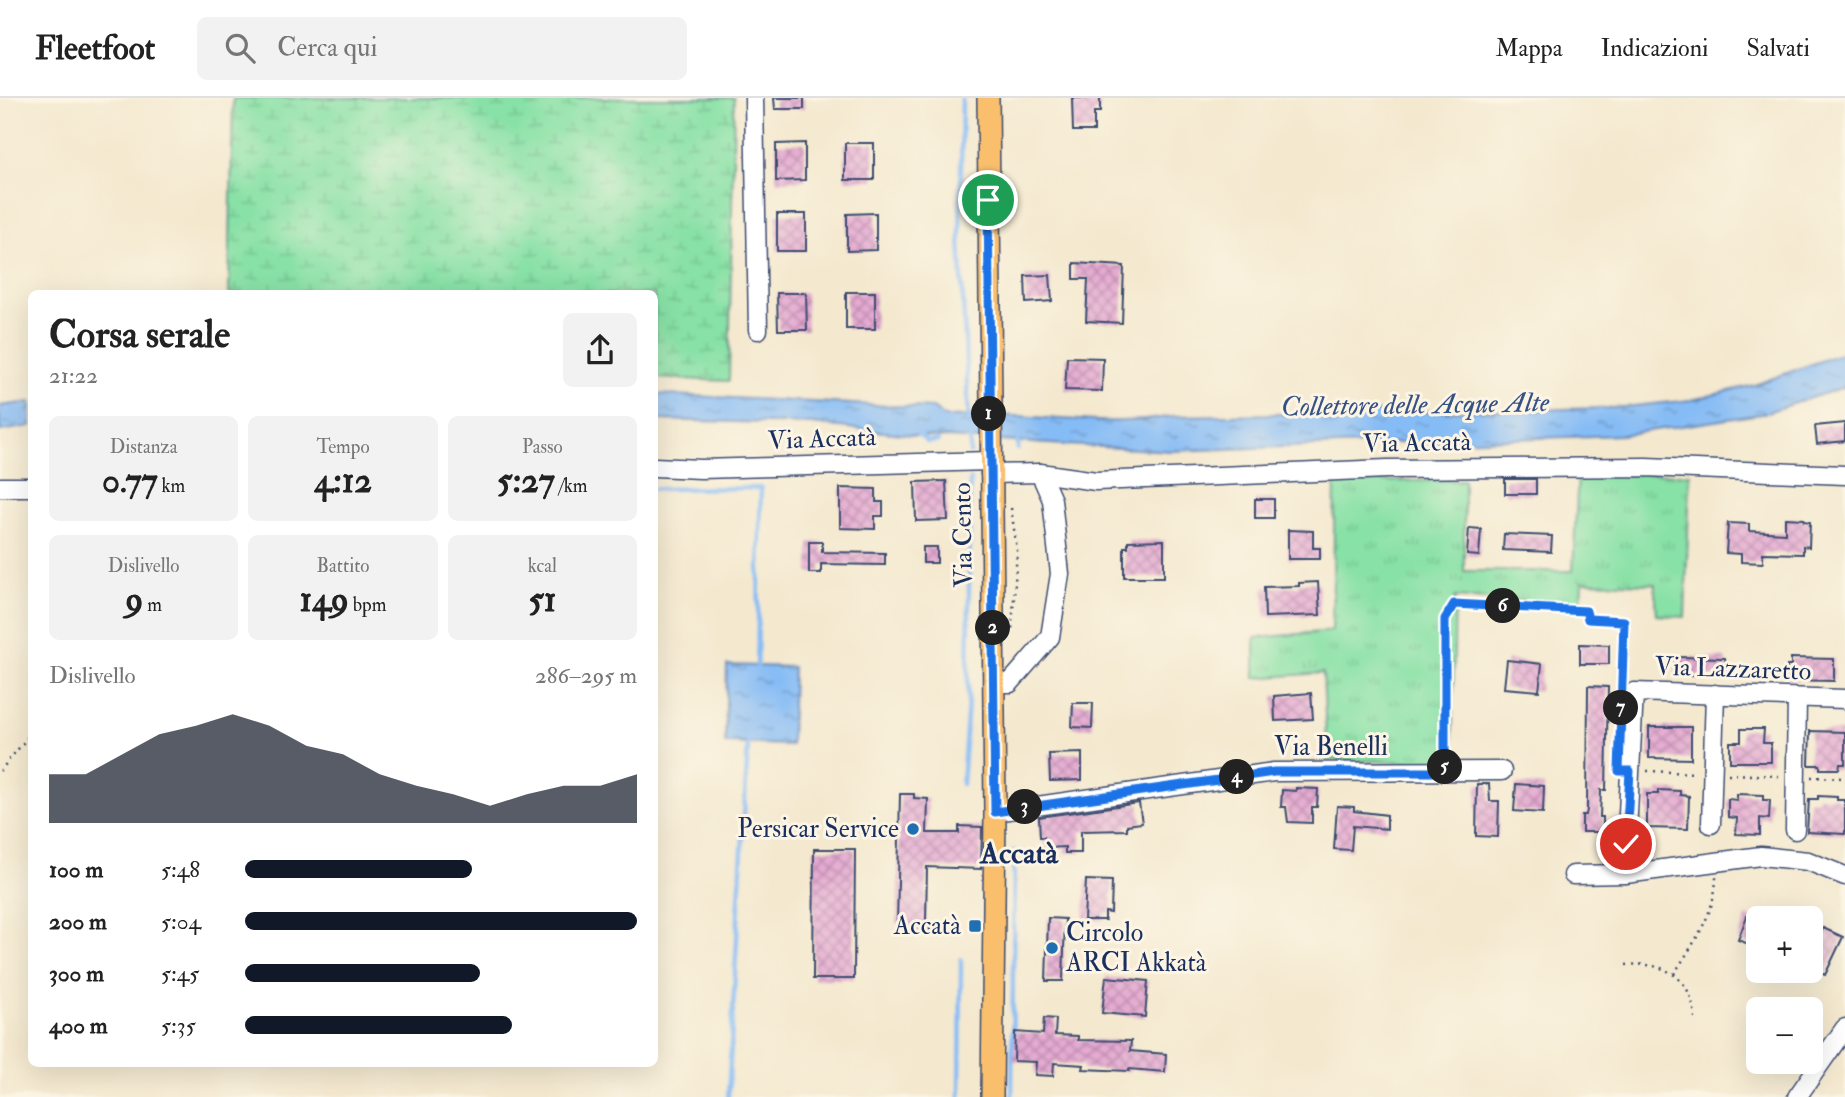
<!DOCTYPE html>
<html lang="it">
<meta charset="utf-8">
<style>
body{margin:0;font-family:"IM FELL Double Pica",serif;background:#f2f2f2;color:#222;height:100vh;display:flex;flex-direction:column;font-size:26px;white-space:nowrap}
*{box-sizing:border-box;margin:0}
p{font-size:23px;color:#767676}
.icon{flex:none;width:38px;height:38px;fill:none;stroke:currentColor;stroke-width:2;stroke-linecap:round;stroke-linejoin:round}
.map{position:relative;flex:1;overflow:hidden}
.sheet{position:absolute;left:28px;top:192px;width:630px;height:777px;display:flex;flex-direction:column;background:#fff;border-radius:10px;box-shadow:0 7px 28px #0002}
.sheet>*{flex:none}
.controls{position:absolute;left:1746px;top:808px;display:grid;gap:14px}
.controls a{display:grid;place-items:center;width:77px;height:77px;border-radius:10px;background:#fff;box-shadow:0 7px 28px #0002;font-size:35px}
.pin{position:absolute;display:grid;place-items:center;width:60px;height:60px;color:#fff;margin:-30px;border:4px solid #fff;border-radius:50%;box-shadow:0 2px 7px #0007}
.km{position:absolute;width:35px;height:35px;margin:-18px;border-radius:50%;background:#222;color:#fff;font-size:19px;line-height:35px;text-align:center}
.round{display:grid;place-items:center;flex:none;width:74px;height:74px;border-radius:10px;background:#f2f2f2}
.head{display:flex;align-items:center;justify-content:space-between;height:119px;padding:0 21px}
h1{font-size:38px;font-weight:700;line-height:52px}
.stats{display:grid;grid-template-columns:repeat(3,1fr);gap:10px;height:119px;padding:7px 21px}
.stats div{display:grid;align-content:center;border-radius:10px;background:#f2f2f2;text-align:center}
.stats b{font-size:35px;font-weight:700}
.stats small{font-size:19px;font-weight:400}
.stats p{font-size:19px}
.chart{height:196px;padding:14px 21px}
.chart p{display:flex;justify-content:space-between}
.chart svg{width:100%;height:126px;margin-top:7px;fill:#111827;opacity:.7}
ul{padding:0 21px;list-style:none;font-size:23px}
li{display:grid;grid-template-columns:112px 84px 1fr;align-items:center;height:52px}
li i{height:18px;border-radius:9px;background:#111827}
header{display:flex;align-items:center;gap:42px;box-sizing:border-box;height:98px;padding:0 35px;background:#fff;border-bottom:2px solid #e0e0e0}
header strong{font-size:33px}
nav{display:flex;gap:38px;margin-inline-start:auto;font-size:24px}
.search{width:490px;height:63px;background:#f2f2f2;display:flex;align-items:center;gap:18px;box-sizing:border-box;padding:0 24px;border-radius:10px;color:#767676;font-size:26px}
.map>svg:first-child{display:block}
.grass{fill:url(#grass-tufts);stroke:#528882;stroke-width:2}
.wetland{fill:url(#wetland-marsh);stroke:#528882;stroke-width:2}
.water{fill:url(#water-ripples);stroke:#5076aa;stroke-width:2}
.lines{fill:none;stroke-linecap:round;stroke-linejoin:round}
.stream{stroke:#86bcf5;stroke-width:4.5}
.building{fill:url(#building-cross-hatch)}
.minor-casing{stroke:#3c4b6f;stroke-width:21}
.major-casing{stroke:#3c4b6f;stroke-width:24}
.path{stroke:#3c4b6f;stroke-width:2.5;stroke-dasharray:2 5;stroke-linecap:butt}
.minor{stroke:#fff;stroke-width:18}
.major{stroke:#f9bf6d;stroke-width:21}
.route-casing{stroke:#fff;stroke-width:14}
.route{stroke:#1a73e8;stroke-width:9}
.poi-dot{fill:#1f6fb2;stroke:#fcf5e5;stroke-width:2.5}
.labels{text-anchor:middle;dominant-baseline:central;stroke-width:6;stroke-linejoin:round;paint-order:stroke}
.street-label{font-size:26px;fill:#1b2f5e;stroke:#fcf5e5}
.poi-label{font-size:26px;fill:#1b2f5e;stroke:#fcf5e5;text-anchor:end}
.water-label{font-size:28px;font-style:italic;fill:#365284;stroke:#fcf5e5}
.quarter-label{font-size:30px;font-weight:bold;fill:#1b2f5e;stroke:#fcf5e5}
</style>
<header>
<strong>Fleetfoot</strong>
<div class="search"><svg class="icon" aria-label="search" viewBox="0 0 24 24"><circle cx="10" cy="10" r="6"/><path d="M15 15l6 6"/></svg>Cerca qui</div>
<nav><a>Mappa</a><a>Indicazioni</a><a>Salvati</a></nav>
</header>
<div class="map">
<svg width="1845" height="999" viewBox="0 0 1845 999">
<defs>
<pattern id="grass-tufts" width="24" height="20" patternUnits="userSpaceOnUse" patternTransform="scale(1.75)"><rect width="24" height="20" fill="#88e1a6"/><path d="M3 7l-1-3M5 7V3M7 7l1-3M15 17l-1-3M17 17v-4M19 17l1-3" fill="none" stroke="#75c191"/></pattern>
<pattern id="wetland-marsh" width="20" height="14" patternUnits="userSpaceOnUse" patternTransform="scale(1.75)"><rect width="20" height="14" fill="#88e1a6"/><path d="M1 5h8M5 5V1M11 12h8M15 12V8" fill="none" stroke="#75c191"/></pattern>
<pattern id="water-ripples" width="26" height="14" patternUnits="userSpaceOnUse" patternTransform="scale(1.75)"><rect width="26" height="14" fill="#86bcf5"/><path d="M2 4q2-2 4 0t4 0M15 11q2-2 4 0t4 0" fill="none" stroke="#6d99ca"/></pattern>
<pattern id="building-cross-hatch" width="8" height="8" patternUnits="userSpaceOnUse" patternTransform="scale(1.75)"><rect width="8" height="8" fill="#e5aad1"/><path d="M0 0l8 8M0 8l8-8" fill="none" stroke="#b98bad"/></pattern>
</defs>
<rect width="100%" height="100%" fill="#fcf5e5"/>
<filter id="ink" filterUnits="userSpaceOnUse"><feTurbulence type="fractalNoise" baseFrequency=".0143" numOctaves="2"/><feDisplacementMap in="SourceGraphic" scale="14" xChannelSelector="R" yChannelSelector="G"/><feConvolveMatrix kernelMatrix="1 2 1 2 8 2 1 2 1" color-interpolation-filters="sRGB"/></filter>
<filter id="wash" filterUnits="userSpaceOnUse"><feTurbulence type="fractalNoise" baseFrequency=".00686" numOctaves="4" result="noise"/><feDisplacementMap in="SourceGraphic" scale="28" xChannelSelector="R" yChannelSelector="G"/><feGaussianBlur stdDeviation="1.57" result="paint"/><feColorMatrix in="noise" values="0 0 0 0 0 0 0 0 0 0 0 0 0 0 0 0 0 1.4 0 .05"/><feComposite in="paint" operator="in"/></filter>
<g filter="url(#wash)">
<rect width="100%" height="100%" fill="#f4e9cf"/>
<path class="grass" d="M1578 375 1690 376 1685 519 1657 517 1655 486 1582 484 1581 507 1455 499 1452 665 1327 662 1323 575 1255 580V540L1332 533 1335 384 1464 382V473H1573Z"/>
<path class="wetland" d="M233 0H734L729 283 655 280 654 196H229Z"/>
<g class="water">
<path d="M1845 254V289L1761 316 1622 337 1171 353 929 339 812 326 655 322V296L933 310 945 319C968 319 992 316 1016 318 1069 321 1120 328 1173 318L1614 310 1691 302 1754 287Z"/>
<path d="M31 304V328L0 333V308Z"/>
<path d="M727 567 793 569 791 647 725 645Z"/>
</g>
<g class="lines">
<g class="stream">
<path d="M962 0 960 141 969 323"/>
<path d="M970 335V355"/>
<path d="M918 336 927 344 938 343"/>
<path d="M1018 351V338"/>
<path d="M654 391 761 390 757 568"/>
<path d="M962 686 968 604 970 381"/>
<path d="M728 999 748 646"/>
<path d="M960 999 961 861"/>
<path d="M1012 999 1014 753"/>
</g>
</g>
<g id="blocks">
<g class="building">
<path d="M774 0H804V11H775Z"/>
<path d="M1072 0H1100V14H1094V33H1073Z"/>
<path d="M805 45V82L776 83V46Z"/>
<rect x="845" y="45" width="29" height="37"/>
<path d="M876 115V152L847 153V116Z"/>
<rect x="777" y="116" width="29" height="37"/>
<path d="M1074 165 1124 168 1122 225 1086 223 1088 181H1074Z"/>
<path d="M1050 177 1052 203 1026 205 1025 178Z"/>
<rect x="846" y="194" width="29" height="37"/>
<path d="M777 195H806L807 232H778Z"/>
<path d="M1067 259 1103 260 1102 293 1065 292Z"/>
<path d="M1845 325V343L1817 346 1815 328Z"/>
<rect x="1505" y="381" width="31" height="15"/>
<path d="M946 383 948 422 916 423 915 384Z"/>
<path d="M840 390 876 391V404H883V418H875V431L840 430Z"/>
<rect x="1255" y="401" width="19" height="19"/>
<path d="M1785 420 1804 421V423L1810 424 1809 449 1803 448V456L1763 455V465L1741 464V456L1726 455 1728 425 1749 426V433L1785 435Z"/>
<path d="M1469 430 1481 431 1479 458 1467 457Z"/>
<path d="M1288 432 1313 433V450H1320V461H1288Z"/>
<path d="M1504 436 1552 438 1551 454 1503 452Z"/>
<path d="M1164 442V479H1124V449H1128V443Z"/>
<path d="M809 444H822V454L885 455V467L821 466V475H809Z"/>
<rect x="923" y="449" width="14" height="16"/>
<path d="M1318 484 1320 517 1265 519 1264 489 1299 488V485Z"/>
<path d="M1580 546 1609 547V566H1580Z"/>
<path d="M1676 559 1725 560 1728 578H1676Z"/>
<path d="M1791 560 1834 561V583L1787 582V568H1791Z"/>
<path d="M1507 562 1542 566 1539 593 1504 590Z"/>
<path d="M1588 588 1608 589 1606 692H1601L1600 719H1603V734H1582V717H1586L1587 712Z"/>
<path d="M1311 595 1313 621 1275 623 1274 598Z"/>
<path d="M1073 605H1093L1092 630 1072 629Z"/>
<path d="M1649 629H1691V661L1649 660Z"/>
<path d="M1741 631H1764L1763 645H1771V664H1730V644H1741Z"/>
<path d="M1810 633 1845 634V666H1840L1839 671H1820V667H1809Z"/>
<path d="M1082 655V682L1050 683 1049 656Z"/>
<path d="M1477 686H1489L1490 703H1499L1498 739 1476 738Z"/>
<path d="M1516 686 1544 688 1543 715 1514 713Z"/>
<path d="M1296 690 1318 691 1317 709H1312V725L1288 724 1286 709H1281L1282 692 1296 693Z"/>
<path d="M1658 692 1680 693V697L1689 698 1688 731 1647 730V696H1658Z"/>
<path d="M900 696H914V700L928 701 927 735H959V728L982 729 981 771 927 769 926 824H930V835H906V826H897Z"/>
<path d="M1737 696 1763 697V702H1770L1769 721 1760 720V737L1736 736 1737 720 1728 719V701L1737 702Z"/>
<path d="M1818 698 1837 699V702H1845V736L1807 734 1809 701H1818Z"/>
<path d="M1139 705 1142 725 1127 727V732L1081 733V755H1065V749L1045 750 1044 739H1040L1039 719Z"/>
<path d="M1337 708 1354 709V713L1387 717V731L1353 728 1351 752 1334 751Z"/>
<path d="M814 751H855L854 881H813Z"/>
<path d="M1086 782 1112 783 1111 815 1105 814V822H1084Z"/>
<path d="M1747 818 1759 823V850L1738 842Z"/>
<path d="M1048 820 1065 821 1063 883H1046Z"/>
<path d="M1823 830 1843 839 1825 877 1811 871V857Z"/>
<path d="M1106 879 1148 883 1145 919 1102 915Z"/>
<path d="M1044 920 1056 921 1055 937 1078 938V942L1131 943 1130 953 1166 956 1165 974 1129 971V973L1083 971 1084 967 1054 965 1053 978 1035 977 1036 964 1014 963 1015 934 1043 936Z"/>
</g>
</g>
</g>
<g filter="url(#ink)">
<use href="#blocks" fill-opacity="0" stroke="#3c4b6f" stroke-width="2"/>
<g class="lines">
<defs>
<g id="minor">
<path d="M754 0 758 232"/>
<path d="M654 369 701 371 990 363"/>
<path d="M990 376 1040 375 1096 383 1387 371 1646 369 1845 377"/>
<path d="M0 389H32"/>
<path d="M994 585H1010L1050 539 1060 476 1052 402 1040 375"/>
<path d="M995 714 1274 674 1502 673"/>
<path d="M1711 726 1715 596"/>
<path d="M1795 732 1797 600"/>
<path d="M1625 776 1634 594 1845 601"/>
<path d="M1573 777 1625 776 1761 758 1808 763 1845 778"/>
<path d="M1797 999 1845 930"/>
</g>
<path id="major" d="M988 0 995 714 992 999"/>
</defs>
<use href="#minor" class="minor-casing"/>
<use href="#major" class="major-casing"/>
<g class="path">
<path d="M1011 410 1017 452 1012 532"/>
<path d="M1445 657V521L1454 506 1586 513 1588 521 1624 523 1622 582"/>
<path d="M0 673 32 634"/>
<path d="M1647 673 1696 675"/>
<path d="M1728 676 1780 678"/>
<path d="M1811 679 1845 680"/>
<path d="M1626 867C1664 863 1692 879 1695 920"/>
<path d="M1674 876C1693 846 1716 815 1716 778"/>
</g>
<use href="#minor" class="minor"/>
<use href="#major" class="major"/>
</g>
</g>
<g class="lines" filter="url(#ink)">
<defs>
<path id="route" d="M988 102 995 714 1274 674H1445V521L1454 506 1586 513 1588 521 1624 523 1619 673H1630L1626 746"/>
</defs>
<use href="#route" class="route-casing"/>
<use href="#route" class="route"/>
</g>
<g class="poi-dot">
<circle cx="913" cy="731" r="7"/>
<rect x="968" y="821" width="14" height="14" rx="3.5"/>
<circle cx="1052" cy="850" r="7"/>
</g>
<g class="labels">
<g class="street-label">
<text transform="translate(822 341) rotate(-2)">Via Accatà</text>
<text transform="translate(1417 345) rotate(-1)">Via Accatà</text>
<text transform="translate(963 437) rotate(-91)">Via Cento</text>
<text transform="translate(1733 571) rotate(2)">Via Lazzaretto</text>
<text x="1331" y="649">Via Benelli</text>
</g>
<g class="poi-label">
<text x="899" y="731">Persicar Service</text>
<text x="961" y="828">Accatà</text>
<text x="1066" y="835" text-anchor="start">Circolo<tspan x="1066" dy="30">ARCI Akkatà</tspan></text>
</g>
<g class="water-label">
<text transform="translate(1415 307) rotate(-1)">Collettore delle Acque Alte</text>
</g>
<g class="quarter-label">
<text x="1019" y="755">Accatà</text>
</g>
</g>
</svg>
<div class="controls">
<a>+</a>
<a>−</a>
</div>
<div class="pin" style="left:988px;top:102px;background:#1e9e55"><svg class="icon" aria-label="arrive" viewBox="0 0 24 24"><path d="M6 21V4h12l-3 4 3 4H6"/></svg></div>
<div class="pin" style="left:1626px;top:746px;background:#d93025"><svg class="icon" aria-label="check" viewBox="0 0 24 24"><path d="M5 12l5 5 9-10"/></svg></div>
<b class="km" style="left:989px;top:316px">1</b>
<b class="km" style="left:993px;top:530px">2</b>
<b class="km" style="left:1025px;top:709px">3</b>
<b class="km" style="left:1237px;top:679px">4</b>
<b class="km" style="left:1445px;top:669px">5</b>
<b class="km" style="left:1503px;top:508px">6</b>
<b class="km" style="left:1621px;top:610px">7</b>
<section class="sheet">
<div class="head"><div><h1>Corsa serale</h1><p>21:22</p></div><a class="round"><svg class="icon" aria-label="share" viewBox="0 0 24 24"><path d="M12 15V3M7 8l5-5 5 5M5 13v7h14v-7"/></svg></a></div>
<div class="stats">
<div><p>Distanza</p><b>0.77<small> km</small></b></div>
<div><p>Tempo</p><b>4:12</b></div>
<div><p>Passo</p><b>5:27<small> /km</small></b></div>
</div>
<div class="stats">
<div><p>Dislivello</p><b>9<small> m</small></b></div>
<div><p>Battito</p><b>149<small> bpm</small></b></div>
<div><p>kcal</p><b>51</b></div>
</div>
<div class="chart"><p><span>Dislivello</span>286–295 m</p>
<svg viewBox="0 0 160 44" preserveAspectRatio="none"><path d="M0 44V27L10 27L20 20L30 13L40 10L50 6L60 10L70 17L80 20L90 27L100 31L110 34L120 38L130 34L140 31L150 31L160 27V44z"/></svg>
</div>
<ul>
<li><b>100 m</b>5:48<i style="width:58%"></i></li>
<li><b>200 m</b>5:04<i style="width:100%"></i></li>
<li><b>300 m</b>5:45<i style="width:60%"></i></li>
<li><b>400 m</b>5:35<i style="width:68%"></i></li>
</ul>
</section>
</div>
